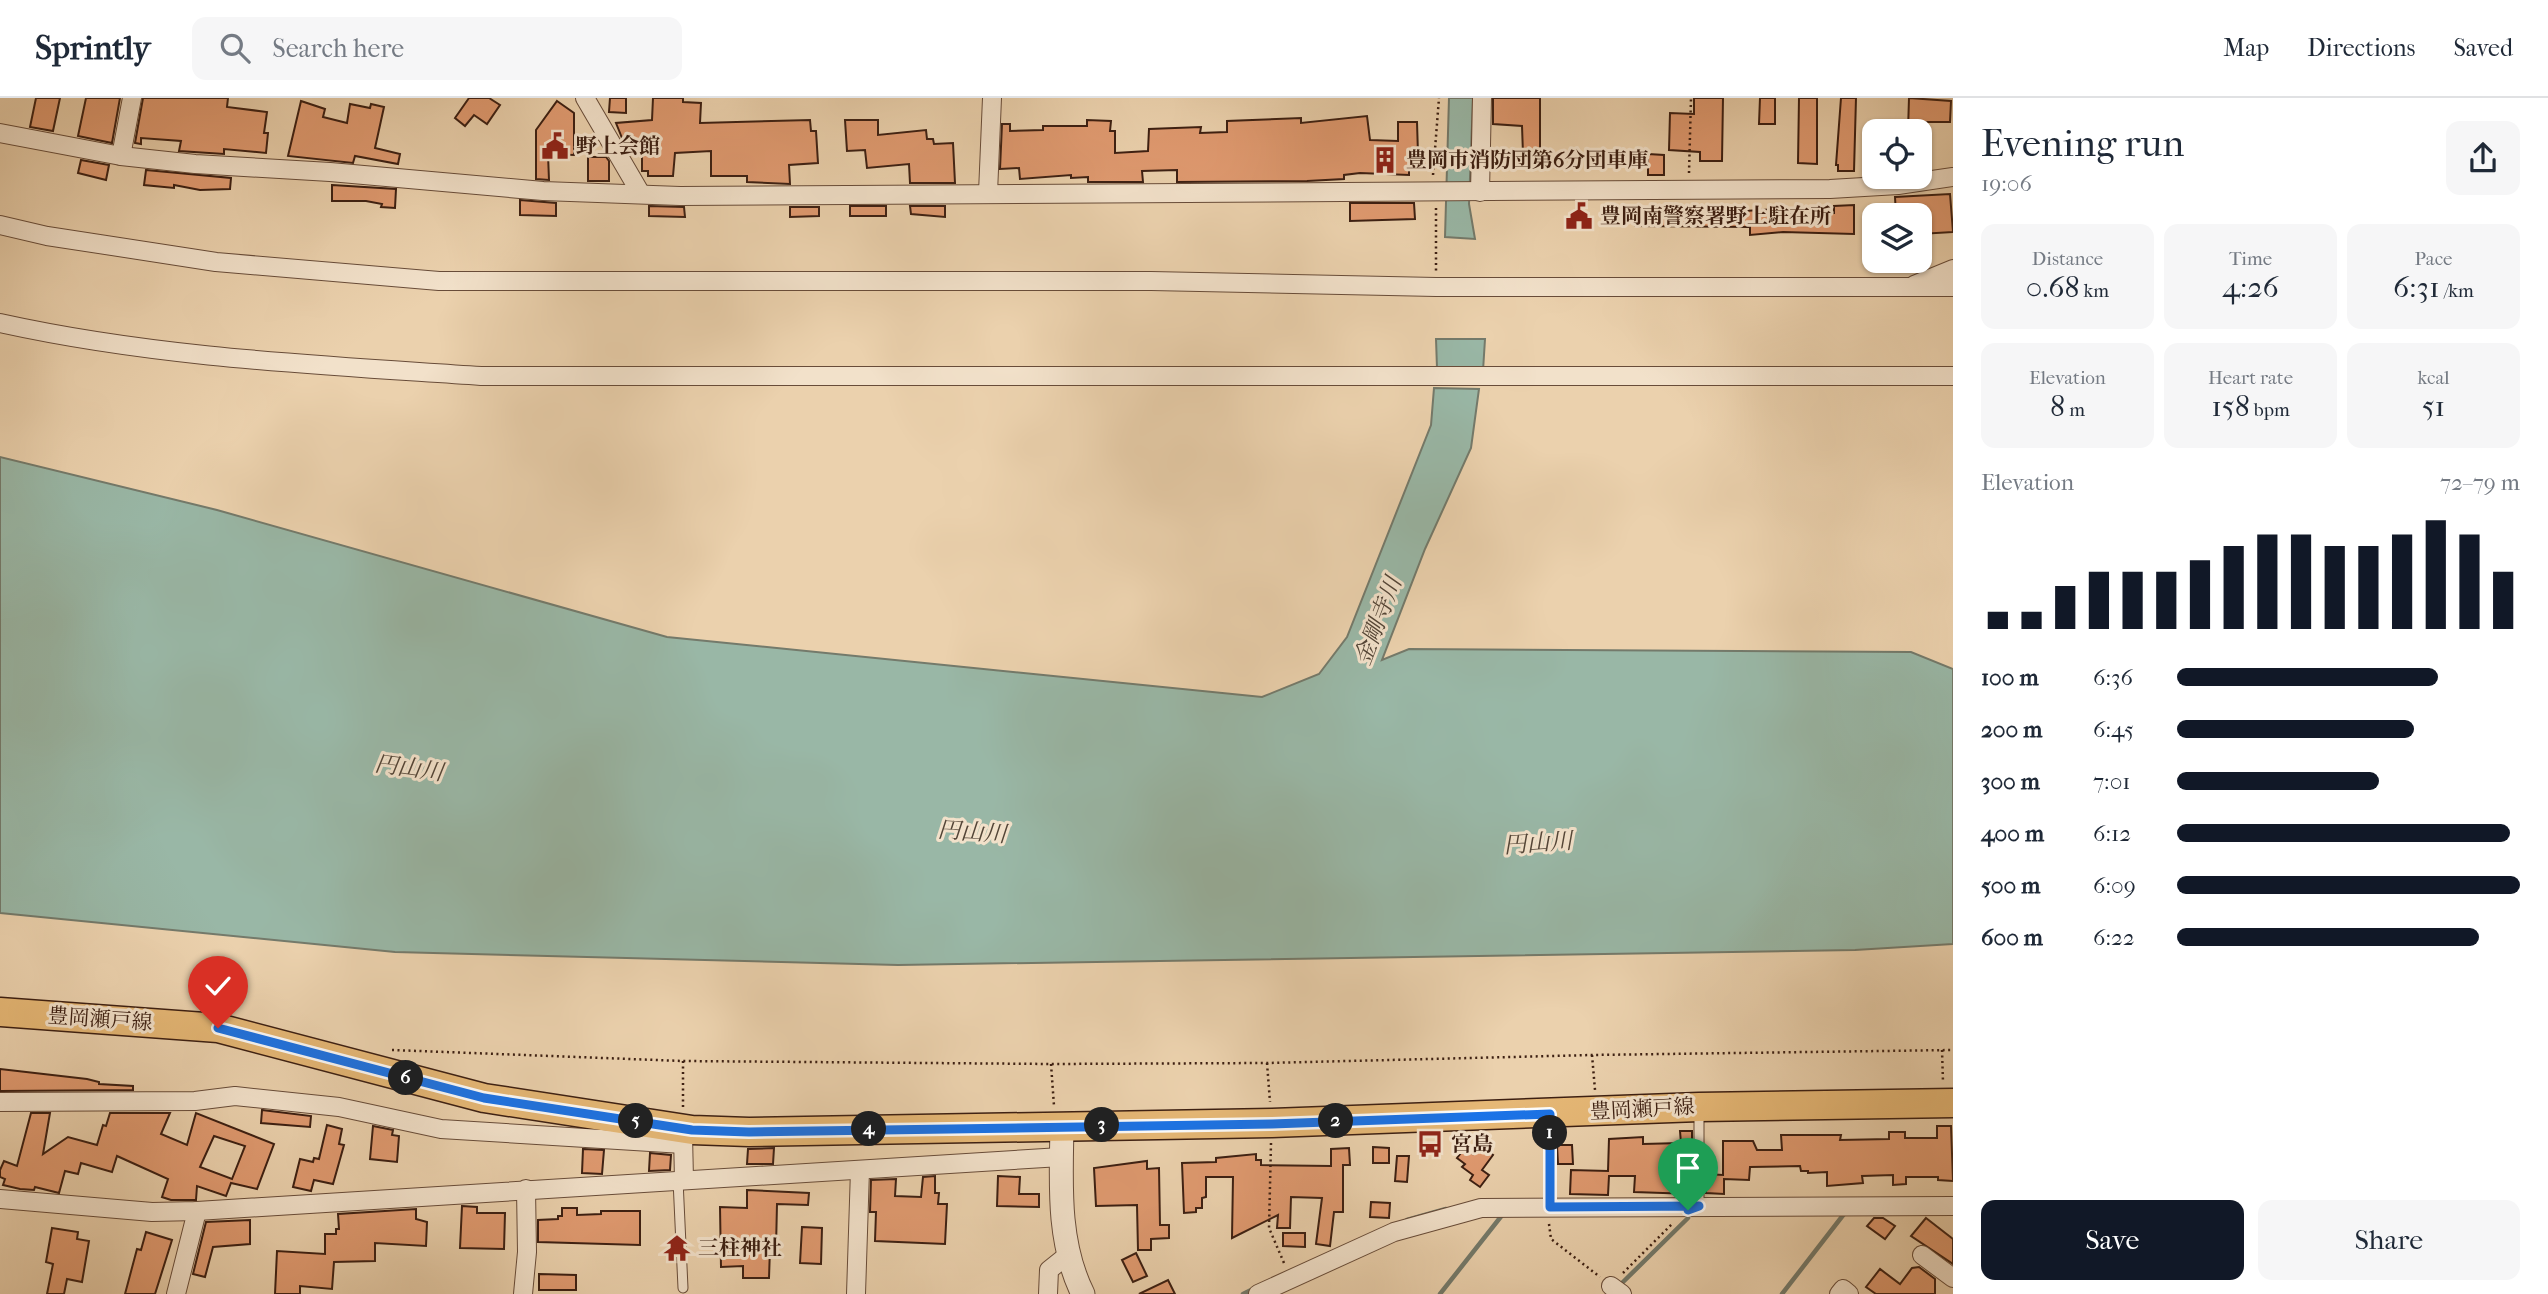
<!DOCTYPE html>
<meta charset="utf-8">
<style>
body{margin:0;font-family:"IM FELL French Canon","Noto Serif JP",serif;background:#f6f6f7;color:#1f2937;height:100vh;display:flex;flex-direction:column;font-size:26px;white-space:nowrap}
*{box-sizing:border-box;margin:0}
p{font-size:23px;color:#747a83}
.icon{flex:none;width:38px;height:38px;fill:none;stroke:currentColor;stroke-width:2;stroke-linecap:round;stroke-linejoin:round}
.map{position:relative;flex:1;overflow:hidden}
.drawer{display:flex;flex-direction:column;background:#fff;width:595px}
.drawer>*{flex:none}
.controls{position:absolute;left:1862px;top:21px;display:grid;gap:14px}
.controls a{display:grid;place-items:center;width:70px;height:70px;border-radius:14px;background:#fff;box-shadow:0 2px 5px #0004;font-size:35px}
.pin{position:absolute;display:grid;place-items:center;width:60px;height:60px;color:#fff;margin:-72px -30px;border-radius:50% 50% 50% 0;rotate:-45deg;box-shadow:0 0 7px #0007}
.pin .icon{rotate:45deg}
.km{position:absolute;width:35px;height:35px;margin:-18px;border-radius:50%;background:#222;color:#fff;font-size:19px;line-height:35px;text-align:center}
.round{display:grid;place-items:center;flex:none;width:74px;height:74px;border-radius:14px;background:#f6f6f7}
.head{display:flex;align-items:center;justify-content:space-between;height:119px;padding:0 28px}
h1{font-size:38px;font-weight:600;line-height:52px}
.metrics{display:grid;grid-template-columns:repeat(3,1fr);gap:10px;height:119px;padding:7px 28px}
.metrics div{display:grid;align-content:center;border-radius:14px;background:#f6f6f7;text-align:center}
.metrics b{font-size:30px;font-weight:600}
.metrics small{font-size:19px;font-weight:400}
.metrics p{font-size:19px}
.chart{height:196px;padding:14px 28px}
.chart p{display:flex;justify-content:space-between}
.chart svg{width:100%;height:126px;margin-top:7px;stroke:#111827;stroke-width:6}
.action{display:flex;gap:14px;margin-top:auto;padding:14px 28px}
.action a{flex:1;height:80px;border-radius:14px;background:#111827;color:#fff;font-size:28px;font-weight:600;line-height:80px;text-align:center}
.action a+a{background:#f6f6f7;color:#1f2937}
ul{padding:0 28px;list-style:none;font-size:23px}
li{display:grid;grid-template-columns:112px 84px 1fr;align-items:center;height:52px}
li i{height:18px;border-radius:9px;background:#111827}
header{display:flex;align-items:center;gap:42px;box-sizing:border-box;height:98px;padding:0 35px;background:#fff;border-bottom:2px solid #e0e1e3}
header strong{font-size:33px}
nav{display:flex;gap:38px;margin-inline-start:auto;font-size:24px}
.search{width:490px;height:63px;background:#f6f6f7;display:flex;align-items:center;gap:18px;box-sizing:border-box;padding:0 24px;border-radius:14px;color:#747a83;font-size:26px}
main{display:flex;flex:1;min-height:0}
.map>svg:first-child{display:block}
.water{fill:#99b7a6;stroke:#747a6b;stroke-width:2}
.lines{fill:none;stroke-linecap:round;stroke-linejoin:round}
.stream{stroke:#747a6b;stroke-width:4.5}
.building{fill:#e09a70;stroke:#3c1f12;stroke-width:2;fill-rule:evenodd}
.service-casing{stroke:#684c39;stroke-width:11}
.minor-casing{stroke:#684c39;stroke-width:20}
.tertiary-casing{stroke:#684c39;stroke-width:25}
.primary-casing{stroke:#3c1f12;stroke-width:31}
.path{stroke:#3c1f12;stroke-width:2.5;stroke-dasharray:2 3.5;stroke-linecap:butt}
.service{stroke:#f2e1ca;stroke-width:9}
.minor{stroke:#f2e1ca;stroke-width:18}
.tertiary{stroke:#f2e1ca;stroke-width:23}
.primary{stroke:#e6b876;stroke-width:28}
.route-casing{stroke:#fff;stroke-width:14}
.route{stroke:#1a73e8;stroke-width:9}
.labels{text-anchor:middle;dominant-baseline:central;stroke-width:6;stroke-linejoin:round;paint-order:stroke}
.poi-label{font-size:21px;font-weight:bold;fill:#3c1f12;stroke:#f2e1ca;text-anchor:start}
.street-label{font-size:21px;fill:#3c1f12;stroke:#f2e1ca}
.water-label{font-size:23px;font-style:italic;fill:#534537;stroke:#f2e1ca}
</style>
<header>
<strong>Sprintly</strong>
<div class="search"><svg class="icon" aria-label="search" viewBox="0 0 24 24"><circle cx="10" cy="10" r="6"/><path d="M15 15l6 6"/></svg>Search here</div>
<nav><a>Map</a><a>Directions</a><a>Saved</a></nav>
</header>
<main>
<div class="map">
<svg width="1953" height="1196" viewBox="0 0 1953 1196">
<rect width="100%" height="100%" fill="#ebd1ad"/>
<filter id="stains"><feTurbulence type="fractalNoise" baseFrequency=".00286" numOctaves="4"/><feColorMatrix values="0 0 0 0 .2 0 0 0 0 .09 0 0 0 0 .02 0 0 0 .5 -.17"/></filter>
<radialGradient id="worn" r=".72"><stop offset=".6" stop-color="#630" stop-opacity="0"/><stop offset="1" stop-color="#630" stop-opacity=".3"/></radialGradient>
<g class="water">
<path d="M1449 0H1473L1469 106 1475 141 1445 139Z"/>
<path d="M1436 241H1485L1483 273 1437 270Z"/>
<path d="M1434 290 1479 291 1471 350 1425 451 1382 562 1409 551 1911 554 1953 571V846L1855 852 898 867 395 854 0 815V359L217 412 667 539 1262 599 1319 576 1347 539 1431 327Z"/>
</g>
<g class="lines">
<g class="stream">
<path d="M1407 1122 1446 1111"/>
<path d="M1621 1186 1688 1120"/>
<path d="M1243 1196 1255 1190"/>
<path d="M1440 1196 1503 1116"/>
<path d="M1782 1196 1844 1116"/>
</g>
</g>
<g class="building">
<path d="M36 0H60L53 33 30 29Z"/>
<path d="M86 0H120L112 45 78 38Z"/>
<path d="M143 0H228L227 9 267 14 264 35H268L266 55 224 51V56L179 53 181 43 141 40V46L135 45Z"/>
<path d="M469 0H489L500 7 487 26 474 17 465 28 455 20Z"/>
<path d="M610 0H626V15L609 14Z"/>
<path d="M653 0H683V4L701 5 700 25 810 22 811 33H816L818 65 789 67 790 86 747 84V78H711V53L675 55 673 78H648V73H642V54L633 55 632 44 624 45 616 25 652 22Z"/>
<path d="M1493 0H1540V57L1523 56 1522 28 1493 26Z"/>
<path d="M1694 0H1723L1722 63H1700V54L1669 52 1670 15 1694 16Z"/>
<path d="M1760 0H1775V26H1759Z"/>
<path d="M1799 0H1817V66L1798 65Z"/>
<path d="M1841 0H1856L1854 73H1838V67H1836Z"/>
<path d="M1909 0 1951 3 1950 24H1925V33H1908Z"/>
<path d="M301 3 325 11 323 19 347 25 350 6 370 10 371 6 384 9 375 50 400 56 398 66 355 58 353 65 288 58Z"/>
<path d="M557 3 574 15V57L548 56 549 82 536 81V32Z"/>
<path d="M1367 18 1370 42 1398 43V24H1417L1418 56H1428L1427 70H1409V77L1360 75 1344 77V81L1307 83 1177 84V72L1142 73 1143 84H1088V79L1071 80V77L1020 81 1019 70 1000 71 1002 26H1010V33L1043 32V28H1087V22L1111 23 1110 33H1115V55L1148 53 1149 31 1201 29 1200 35 1227 34V23L1301 20V25Z"/>
<path d="M845 22H878V37L926 32 927 41H933L934 46 953 45 955 85H910L909 66 867 70 865 52 847 53Z"/>
<path d="M1648 56 1664 57V77H1648Z"/>
<path d="M588 59H606L609 63V83H588Z"/>
<path d="M81 62 109 67 106 82 78 75Z"/>
<path d="M146 72 231 80 230 91 200 92 174 87V90L144 87Z"/>
<path d="M332 87 396 91 395 110 381 109 382 106 366 103H332Z"/>
<path d="M1950 96 1953 134 1920 136V117H1896L1895 99Z"/>
<path d="M520 102 556 105V118L520 117Z"/>
<path d="M1350 105H1414L1415 121 1350 123Z"/>
<path d="M1854 107V136L1783 134 1750 137V129L1635 128V113L1728 114 1776 111V115H1834V108Z"/>
<path d="M649 108 684 109 685 119 649 118Z"/>
<rect x="850" y="108" width="36" height="10"/>
<path d="M910 108H945V119L911 116Z"/>
<path d="M790 109H819V118L790 119Z"/>
<path d="M0 971 87 981 99 984V986L133 988V992L0 993Z"/>
<path d="M262 1012 311 1018 310 1029 261 1025Z"/>
<path d="M31 1015H50L43 1056 68 1039 97 1047 103 1027 106 1028 110 1015H170L161 1036 187 1047 196 1015 274 1046 257 1091 231 1085 226 1098 197 1088 196 1102H171L162 1099 168 1081 117 1058 112 1074 81 1065 78 1076 65 1073 59 1095 35 1089 34 1092 20 1091 3 1087 5 1081 0 1079V1072L4 1063 17 1068ZM214 1038 245 1048 232 1081 200 1069Z"/>
<path d="M327 1027 342 1031 339 1046 344 1047 333 1086 314 1082 311 1093 293 1089 300 1061 313 1064 314 1060 319 1061Z"/>
<path d="M373 1028 393 1032 392 1037 399 1038 397 1064 370 1061Z"/>
<path d="M1937 1028H1951L1953 1083 1938 1082V1079H1906V1086L1893 1087V1077L1862 1078 1863 1085 1827 1088V1074L1808 1075V1073H1801L1800 1068 1750 1069 1749 1082 1724 1081V1096L1706 1095V1076L1723 1077V1043H1753L1757 1052H1782L1781 1037H1841L1840 1042 1889 1041V1034H1905V1040H1937Z"/>
<path d="M1680 1033H1692V1050H1690L1692 1096 1634 1094 1635 1078H1609L1608 1097 1570 1096 1571 1072 1608 1073 1609 1041 1643 1039V1046L1681 1045Z"/>
<path d="M1480 1047 1493 1057 1482 1072 1489 1077 1480 1089 1470 1082 1473 1077 1462 1069 1465 1066 1457 1060 1465 1050 1473 1056Z"/>
<path d="M1557 1047H1572L1573 1066H1558Z"/>
<path d="M1373 1049 1389 1050V1065H1373Z"/>
<path d="M774 1050 773 1066H747L748 1051Z"/>
<path d="M1349 1050 1350 1067H1343V1114H1334L1330 1148 1316 1146 1322 1100 1291 1099 1290 1130H1277L1278 1117 1232 1140 1233 1079H1206V1099L1202 1100V1110H1196V1114L1184 1115 1182 1065 1216 1064V1060L1256 1056V1062H1261V1067L1331 1068V1051Z"/>
<path d="M583 1051 604 1052 602 1076 582 1075Z"/>
<path d="M650 1055 671 1057 670 1072 649 1073Z"/>
<path d="M1397 1058H1409L1407 1084 1395 1083Z"/>
<path d="M1147 1063V1071L1159 1070 1160 1127H1169V1140L1151 1141V1152H1138L1137 1107 1096 1108 1094 1070Z"/>
<path d="M935 1078V1095H939L938 1106H947L945 1146 875 1143 876 1114H870L871 1082 896 1081 895 1098 921 1099 923 1079Z"/>
<path d="M998 1078 1020 1079 1019 1096H1039V1109L997 1108Z"/>
<path d="M747 1092 809 1095 808 1107 777 1106 776 1150H770L769 1180H743V1168L721 1169 720 1109 747 1110Z"/>
<path d="M1371 1104 1390 1105 1389 1120 1370 1119Z"/>
<path d="M462 1108 477 1109V1115H505L504 1151 460 1150Z"/>
<path d="M562 1110H577V1117L601 1116V1113H640V1147L538 1144V1122L558 1121V1118H562Z"/>
<path d="M416 1111V1121L427 1124 426 1148 375 1145V1163L334 1164 332 1191 300 1188V1196H275L277 1153 325 1156V1136H336V1131H339L338 1116Z"/>
<path d="M1874 1120H1883L1895 1128 1885 1141 1867 1128Z"/>
<path d="M1926 1120 1953 1141V1166L1911 1138Z"/>
<path d="M250 1122V1146L213 1149 205 1179 193 1176 206 1124Z"/>
<path d="M802 1129 822 1130 821 1166 800 1165Z"/>
<path d="M52 1130 78 1134 77 1141 89 1143 82 1184 67 1181 64 1196H47L53 1166 46 1164Z"/>
<path d="M146 1134 172 1142 155 1196H125L137 1151 141 1152Z"/>
<path d="M1283 1135H1305V1149L1283 1148Z"/>
<path d="M1136 1155 1147 1178 1133 1184 1122 1162Z"/>
<path d="M1919 1169 1935 1181V1196H1876L1866 1189 1880 1171 1900 1186 1912 1170Z"/>
<path d="M539 1176 576 1177V1192H539Z"/>
<path d="M1168 1182 1175 1196H1139Z"/>
</g>
<g class="lines">
<defs>
<g id="service">
<path d="M1550 1018 1551 1109"/>
<path d="M678 1082 683 1190"/>
<path d="M1699 1108V1014"/>
</g>
<g id="minor">
<path d="M585 0 641 96"/>
<path d="M0 35 121 58 195 66 330 74 543 93 680 98 1830 91 1898 87 1953 79"/>
<path d="M121 58 132 0"/>
<path d="M1480 94 1482 0"/>
<path d="M988 95 992 0"/>
<path d="M0 127 47 138 216 164 439 183H1151L1436 189H1953"/>
<path d="M1914 187 1953 171"/>
<path d="M0 225C158 260 321 267 481 278H1953"/>
<path d="M0 1004 195 1003 235 998 339 1009 441 1031 683 1046"/>
<path d="M683 1037 684 1082"/>
<path d="M0 1101 152 1114 197 1113 1061 1059"/>
<path d="M1922 1157 1953 1180"/>
<path d="M1611 1188 1622 1196"/>
<path d="M176 1196 197 1113"/>
<path d="M523 1196 527 1154 526 1091"/>
<path d="M856 1196 860 1072"/>
<path d="M1048 1196 1049 1172 1069 1156"/>
<path d="M1258 1196 1394 1134 1481 1110 1953 1108"/>
<path d="M1839 1196 1843 1191 1849 1196"/>
</g>
<path id="tertiary" d="M1062 1028C1061 1084 1057 1144 1083 1196"/>
<path id="primary" d="M0 914 218 930 484 1000 692 1032 749 1034 1272 1025 1699 1009 1953 1005"/>
</defs>
<use href="#service" class="service-casing"/>
<use href="#minor" class="minor-casing"/>
<use href="#tertiary" class="tertiary-casing"/>
<use href="#primary" class="primary-casing"/>
<g class="path">
<path d="M1689 75 1691 0"/>
<path d="M1433 77 1439 0"/>
<path d="M1436 110V173"/>
<path d="M392 952 683 963 1051 966 1267 965 1592 957 1953 952"/>
<path d="M1942 952 1943 984"/>
<path d="M1592 957 1595 992"/>
<path d="M683 963V1009"/>
<path d="M1267 965 1270 1004"/>
<path d="M1051 966 1054 1008"/>
<path d="M1271 1045 1269 1130 1284 1165"/>
<path d="M1549 1126 1551 1141 1600 1179"/>
<path d="M1623 1175 1673 1125"/>
</g>
<use href="#service" class="service"/>
<use href="#minor" class="minor"/>
<use href="#tertiary" class="tertiary"/>
<use href="#primary" class="primary"/>
</g>
<g class="lines">
<defs>
<path id="route" d="M218 930 484 1000 692 1032 749 1034 1272 1026 1550 1016V1109L1699 1108 1688 1112"/>
</defs>
<use href="#route" class="route-casing"/>
<use href="#route" class="route"/>
</g>
<defs>
<symbol id="civic-bare" viewBox="-9 -9 18 18"><path d="M-.6-6.5H3V-4.5H.6V-3L4-1V1h2V6H-6V1h2V-1L-.6-3ZM-1.2 2.5V6h2.4V2.5Z" fill="#8f2418" stroke="#f2e1ca" stroke-width="2.5" paint-order="stroke"/></symbol>
<symbol id="building-bare" viewBox="-9 -9 18 18"><path d="M-4-6H4V6H1V3H-1V6H-4ZM-2.5-4.3h1.7v1.8h-1.7ZM.8-4.3h1.7v1.8H.8ZM-2.5-1h1.7V.8h-1.7ZM.8-1h1.7V.8H.8Z" fill="#8f2418" stroke="#f2e1ca" stroke-width="2.5" paint-order="stroke"/></symbol>
<symbol id="bus-bare" viewBox="-9 -9 18 18"><path d="M-5-6H5V4H4V6H2V4H-2V6H-4V4H-5ZM-3.5-4V0h7V-4ZM-3.5 1.2v1.5H-2V1.2ZM2 1.2v1.5H3.5V1.2Z" fill="#8f2418" stroke="#f2e1ca" stroke-width="2.5" paint-order="stroke"/></symbol>
<symbol id="temple-bare" viewBox="-9 -9 18 18"><path d="M0-6L5-2H3V0L6.5 2.5H4V6H1.5V3h-3V6H-4V2.5H-6.5L-3 0V-2H-5Z" fill="#8f2418" stroke="#f2e1ca" stroke-width="2.5" paint-order="stroke"/></symbol>
</defs>
<g fill-rule="evenodd">
<use href="#civic-bare" x="536" y="29" width="38" height="38"/>
<use href="#building-bare" x="1366" y="43" width="38" height="38"/>
<use href="#civic-bare" x="1560" y="99" width="38" height="38"/>
<use href="#bus-bare" x="1411" y="1027" width="38" height="38"/>
<use href="#temple-bare" x="658" y="1131" width="38" height="38"/>
</g>
<g class="labels">
<g class="poi-label">
<text x="576" y="48">野上会館</text>
<text x="1406" y="62">豊岡市消防団第6分団車庫</text>
<text x="1600" y="118">豊岡南警察署野上駐在所</text>
<text x="1451" y="1046">宮島</text>
<text x="698" y="1150">三柱神社</text>
</g>
<g class="street-label">
<text transform="translate(100 921) rotate(4)">豊岡瀬戸線</text>
<text transform="translate(1642 1011) rotate(-3)">豊岡瀬戸線</text>
</g>
<g class="water-label">
<text transform="translate(1378 523) rotate(-69)">金剛寺川</text>
<text transform="translate(409 670) rotate(8)">円山川</text>
<text transform="translate(972 734) rotate(4)">円山川</text>
<text transform="translate(1538 745) rotate(-4)">円山川</text>
</g>
</g>
<rect width="100%" height="100%" filter="url(#stains)"/>
<rect width="100%" height="100%" fill="url(#worn)"/>
</svg>
<div class="controls">
<a><svg class="icon" aria-label="locate" viewBox="0 0 24 24"><circle cx="12" cy="12" r="6"/><path d="M12 2v4M12 18v4M2 12h4M18 12h4"/></svg></a>
<a><svg class="icon" aria-label="layers" viewBox="0 0 24 24"><path d="M12 4l9 5-9 5-9-5zM3 14l9 5 9-5"/></svg></a>
</div>
<div class="pin" style="left:1688px;top:1112px;background:#1e9e55"><svg class="icon" aria-label="arrive" viewBox="0 0 24 24"><path d="M6 21V4h12l-3 4 3 4H6"/></svg></div>
<div class="pin" style="left:218px;top:930px;background:#d93025"><svg class="icon" aria-label="check" viewBox="0 0 24 24"><path d="M5 12l5 5 9-10"/></svg></div>
<b class="km" style="left:1550px;top:1035px">1</b>
<b class="km" style="left:1336px;top:1023px">2</b>
<b class="km" style="left:1102px;top:1027px">3</b>
<b class="km" style="left:869px;top:1031px">4</b>
<b class="km" style="left:636px;top:1023px">5</b>
<b class="km" style="left:406px;top:980px">6</b>
</div>
<section class="drawer">
<div class="head"><div><h1>Evening run</h1><p>19:06</p></div><a class="round"><svg class="icon" aria-label="share" viewBox="0 0 24 24"><path d="M12 15V3M7 8l5-5 5 5M5 13v7h14v-7"/></svg></a></div>
<div class="metrics">
<div><p>Distance</p><b>0.68<small> km</small></b></div>
<div><p>Time</p><b>4:26</b></div>
<div><p>Pace</p><b>6:31<small> /km</small></b></div>
</div>
<div class="metrics">
<div><p>Elevation</p><b>8<small> m</small></b></div>
<div><p>Heart rate</p><b>158<small> bpm</small></b></div>
<div><p>kcal</p><b>51</b></div>
</div>
<div class="chart"><p><span>Elevation</span>72–79 m</p>
<svg viewBox="0 0 160 44" preserveAspectRatio="none"><path d="M5 44V38M15 44V38M25 44V29M35 44V24M45 44V24M55 44V24M65 44V20M75 44V15M85 44V11M95 44V11M105 44V15M115 44V15M125 44V11M135 44V6M145 44V11M155 44V24"/></svg>
</div>
<ul>
<li><b>100 m</b>6:36<i style="width:76%"></i></li>
<li><b>200 m</b>6:45<i style="width:69%"></i></li>
<li><b>300 m</b>7:01<i style="width:59%"></i></li>
<li><b>400 m</b>6:12<i style="width:97%"></i></li>
<li><b>500 m</b>6:09<i style="width:100%"></i></li>
<li><b>600 m</b>6:22<i style="width:88%"></i></li>
</ul>
<div class="action"><a>Save</a><a>Share</a></div>
</section>
</main>
